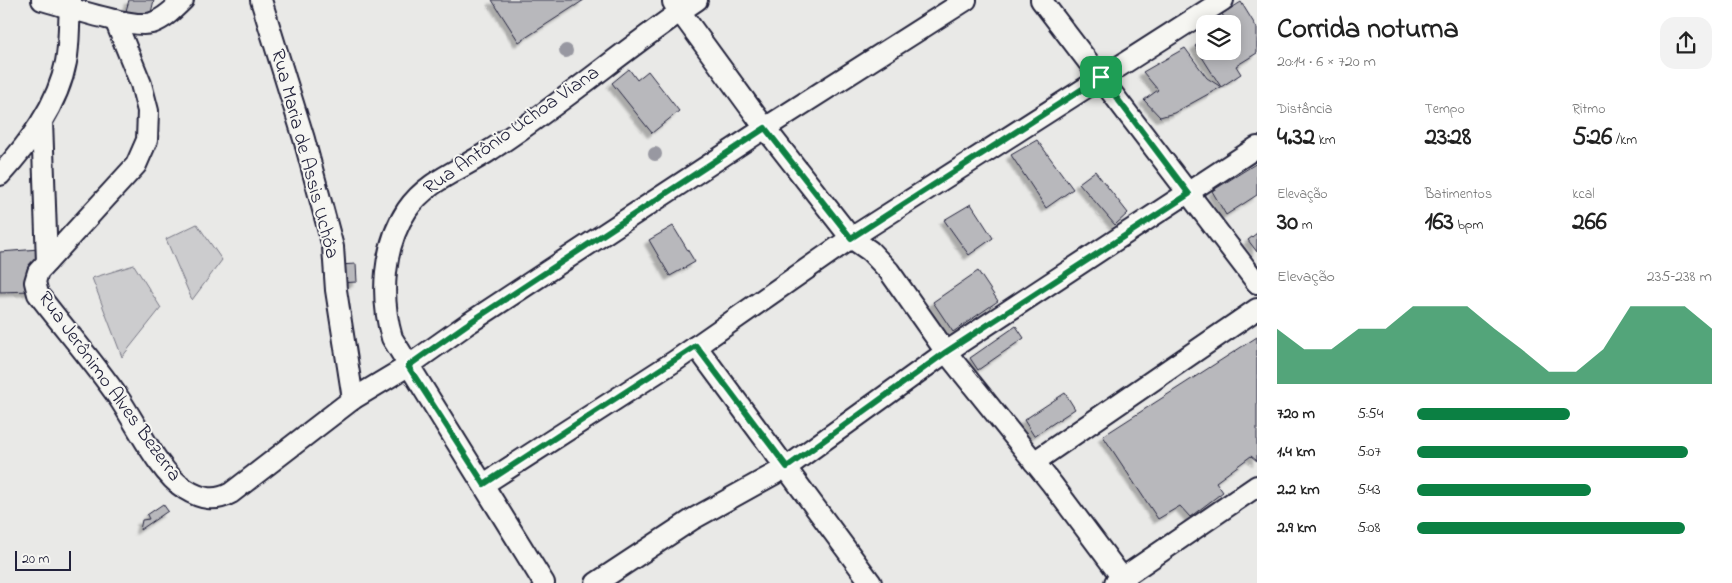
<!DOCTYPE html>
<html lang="pt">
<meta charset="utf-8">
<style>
body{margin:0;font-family:"Indie Flower",sans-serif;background:#f2f2f2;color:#222;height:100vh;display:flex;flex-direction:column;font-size:19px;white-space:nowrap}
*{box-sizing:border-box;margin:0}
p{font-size:16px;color:#767676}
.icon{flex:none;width:28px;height:28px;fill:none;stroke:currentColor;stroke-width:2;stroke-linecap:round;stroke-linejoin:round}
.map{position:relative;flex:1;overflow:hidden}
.sheet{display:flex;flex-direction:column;background:#fff;width:475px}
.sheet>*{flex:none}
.tools{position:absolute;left:1196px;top:15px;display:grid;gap:10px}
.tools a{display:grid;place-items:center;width:45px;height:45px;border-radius:10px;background:#fff;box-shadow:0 2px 12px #0003;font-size:25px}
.scale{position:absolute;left:15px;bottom:12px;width:56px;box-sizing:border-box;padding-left:5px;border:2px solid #22223b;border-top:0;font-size:14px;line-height:18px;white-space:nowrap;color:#22223b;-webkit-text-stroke:4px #f6f6f2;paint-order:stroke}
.pin{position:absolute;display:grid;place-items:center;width:42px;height:42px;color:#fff;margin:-21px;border-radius:10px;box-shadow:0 2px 8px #0006}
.round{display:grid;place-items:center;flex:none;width:52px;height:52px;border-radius:15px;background:#f2f2f2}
.head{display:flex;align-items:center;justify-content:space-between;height:85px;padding:0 20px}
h1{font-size:28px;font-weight:700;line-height:38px}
.figures{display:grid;grid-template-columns:repeat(3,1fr);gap:8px;height:85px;padding:5px 20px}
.figures div{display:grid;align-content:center}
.figures b{font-size:25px;font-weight:700}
.figures small{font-size:14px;font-weight:400}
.figures p{font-size:14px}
.chart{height:140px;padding:10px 20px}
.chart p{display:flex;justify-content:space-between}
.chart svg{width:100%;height:90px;margin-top:5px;fill:#0b8043;opacity:.7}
ul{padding:0 20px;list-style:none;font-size:16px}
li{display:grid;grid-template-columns:80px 60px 1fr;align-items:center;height:38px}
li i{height:12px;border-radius:6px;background:#0b8043}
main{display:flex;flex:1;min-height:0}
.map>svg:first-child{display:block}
.green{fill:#ccccce;stroke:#777784}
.building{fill:#b8b8bc;stroke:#22223b;filter:url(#shadow)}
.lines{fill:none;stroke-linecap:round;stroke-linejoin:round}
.minor-casing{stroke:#22223b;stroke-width:24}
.minor{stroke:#f6f6f2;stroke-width:20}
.tree{fill:#9898a1}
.route-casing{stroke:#fff;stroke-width:10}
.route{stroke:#0b8043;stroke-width:6}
.labels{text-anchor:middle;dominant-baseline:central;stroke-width:4;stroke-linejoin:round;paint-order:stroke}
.street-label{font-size:20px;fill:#22223b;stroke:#f6f6f2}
</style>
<main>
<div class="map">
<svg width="1257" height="583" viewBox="0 0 1257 583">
<defs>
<filter id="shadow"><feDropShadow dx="-4.5" dy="4.5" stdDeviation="1" flood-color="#0004"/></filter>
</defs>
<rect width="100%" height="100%" fill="#e9e9e7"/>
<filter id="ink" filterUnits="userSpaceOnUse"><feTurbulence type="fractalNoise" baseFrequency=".02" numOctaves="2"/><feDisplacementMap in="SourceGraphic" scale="10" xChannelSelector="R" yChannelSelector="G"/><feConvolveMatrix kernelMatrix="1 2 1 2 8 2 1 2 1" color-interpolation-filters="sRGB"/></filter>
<g filter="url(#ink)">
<g class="green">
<path d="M197 224 222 260 192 300 166 239Z"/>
<path d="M134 265 161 308 122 357 92 278Z"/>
</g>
<g class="building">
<path d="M129 0H154L150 17 126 11Z"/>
<path d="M492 0H584L519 42Z"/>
<path d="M1241 2 1257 28V53L1236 66 1241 74 1221 87 1195 46 1205 39V51H1232V24H1218L1225 19 1222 14Z"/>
<path d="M1185 48 1207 78 1221 87 1174 113 1160 117 1144 100 1158 90 1143 72Z"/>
<path d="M629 69 637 80 648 71 679 111 652 133 612 83Z"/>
<path d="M1037 140 1073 189 1046 208 1011 155Z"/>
<path d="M1257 163V195L1226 215 1212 191Z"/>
<path d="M1095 171 1128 213 1115 225 1079 183Z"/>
<path d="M971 204 993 238 969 255 944 220Z"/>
<path d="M673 226 695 262 670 276 649 240Z"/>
<path d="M1257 233V252L1248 240Z"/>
<path d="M39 249 31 291 0 292V252Z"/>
<path d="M356 264 357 282 339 283 338 265Z"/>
<path d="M978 271 998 301 953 332 933 302Z"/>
<path d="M1016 326 1024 338 978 370 970 358Z"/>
<path d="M1257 337V461L1251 456 1216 482 1223 492 1190 517 1180 506 1158 519 1103 436Z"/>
<path d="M1065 393 1075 409 1034 436 1024 420Z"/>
<path d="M163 504 168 511 140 530 142 520 149 519 147 515Z"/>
</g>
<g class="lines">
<defs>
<g id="minor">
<path d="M42 0C65 6 131 29 152 23 164 19 174 9 183 0"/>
<path d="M261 0 304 139 333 247 336 290 353 399"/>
<path d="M1041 0 1257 283"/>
<path d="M673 2 765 128 851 238 870 251 889 271 946 352 1052 484 1126 583"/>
<path d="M115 20 141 84 148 111 147 140 136 165 38 272 35 282 38 294C64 328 93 361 118 397 136 423 159 473 185 489 201 499 215 502 231 493L353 399 408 366 466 325 765 128 966 0"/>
<path d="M42 121 47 262"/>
<path d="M0 175C29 143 58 105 66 62 70 42 68 20 71 0"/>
<path d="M696 346 871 583"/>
<path d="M1034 462 1257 309"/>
<path d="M484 484 675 361 851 238 1223 0"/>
<path d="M544 583 392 338C380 297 383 246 407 210 427 180 463 169 492 149 563 103 627 47 697 0"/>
<path d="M596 583 693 519 787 467 946 352 1257 147"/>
<path d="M1115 583 1257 486"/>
</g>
</defs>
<use href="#minor" class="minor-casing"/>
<use href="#minor" class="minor"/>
</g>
<g class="tree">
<circle cx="566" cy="51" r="7"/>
<circle cx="655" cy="154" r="7"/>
</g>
</g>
<g class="lines" filter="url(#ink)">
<defs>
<path id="route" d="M1101 77 1189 194 946 352 787 467 696 346 484 484 408 366 466 325 765 128 851 238Z"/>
</defs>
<use href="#route" class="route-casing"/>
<use href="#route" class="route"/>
</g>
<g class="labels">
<g class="street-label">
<text transform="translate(512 131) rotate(-35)">Rua Antônio Uchoa Viana</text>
<text transform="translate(304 154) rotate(75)">Rua Maria de Assis Uchôa</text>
<text transform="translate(109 387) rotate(54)">Rua Jerônimo Alves Bezerra</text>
</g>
</g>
</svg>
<div class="tools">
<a><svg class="icon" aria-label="layers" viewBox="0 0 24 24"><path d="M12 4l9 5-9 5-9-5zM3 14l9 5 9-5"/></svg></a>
</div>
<div class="scale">20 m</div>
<div class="pin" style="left:1101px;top:77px;background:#1e9e55"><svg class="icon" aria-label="arrive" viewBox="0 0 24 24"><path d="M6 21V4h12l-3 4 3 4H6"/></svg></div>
</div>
<section class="sheet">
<div class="head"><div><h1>Corrida noturna</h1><p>20:14 · 6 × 720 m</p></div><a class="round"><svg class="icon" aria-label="share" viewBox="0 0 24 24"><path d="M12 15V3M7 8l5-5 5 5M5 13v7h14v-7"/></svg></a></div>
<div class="figures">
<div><p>Distância</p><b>4.32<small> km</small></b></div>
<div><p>Tempo</p><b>23:28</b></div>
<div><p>Ritmo</p><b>5:26<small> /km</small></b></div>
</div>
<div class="figures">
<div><p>Elevação</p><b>30<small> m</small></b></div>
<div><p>Batimentos</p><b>163<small> bpm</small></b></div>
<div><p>kcal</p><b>266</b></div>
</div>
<div class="chart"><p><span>Elevação</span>235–238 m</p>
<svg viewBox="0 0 160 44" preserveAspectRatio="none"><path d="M0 44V17L10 27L20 27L30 17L40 17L50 6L60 6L70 6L80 17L90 27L100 38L110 38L120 27L130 6L140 6L150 6L160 17V44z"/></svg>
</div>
<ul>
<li><b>720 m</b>5:54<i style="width:52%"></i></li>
<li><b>1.4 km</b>5:07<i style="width:92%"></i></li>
<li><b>2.2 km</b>5:43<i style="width:59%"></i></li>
<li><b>2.9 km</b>5:08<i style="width:91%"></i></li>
</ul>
</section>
</main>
